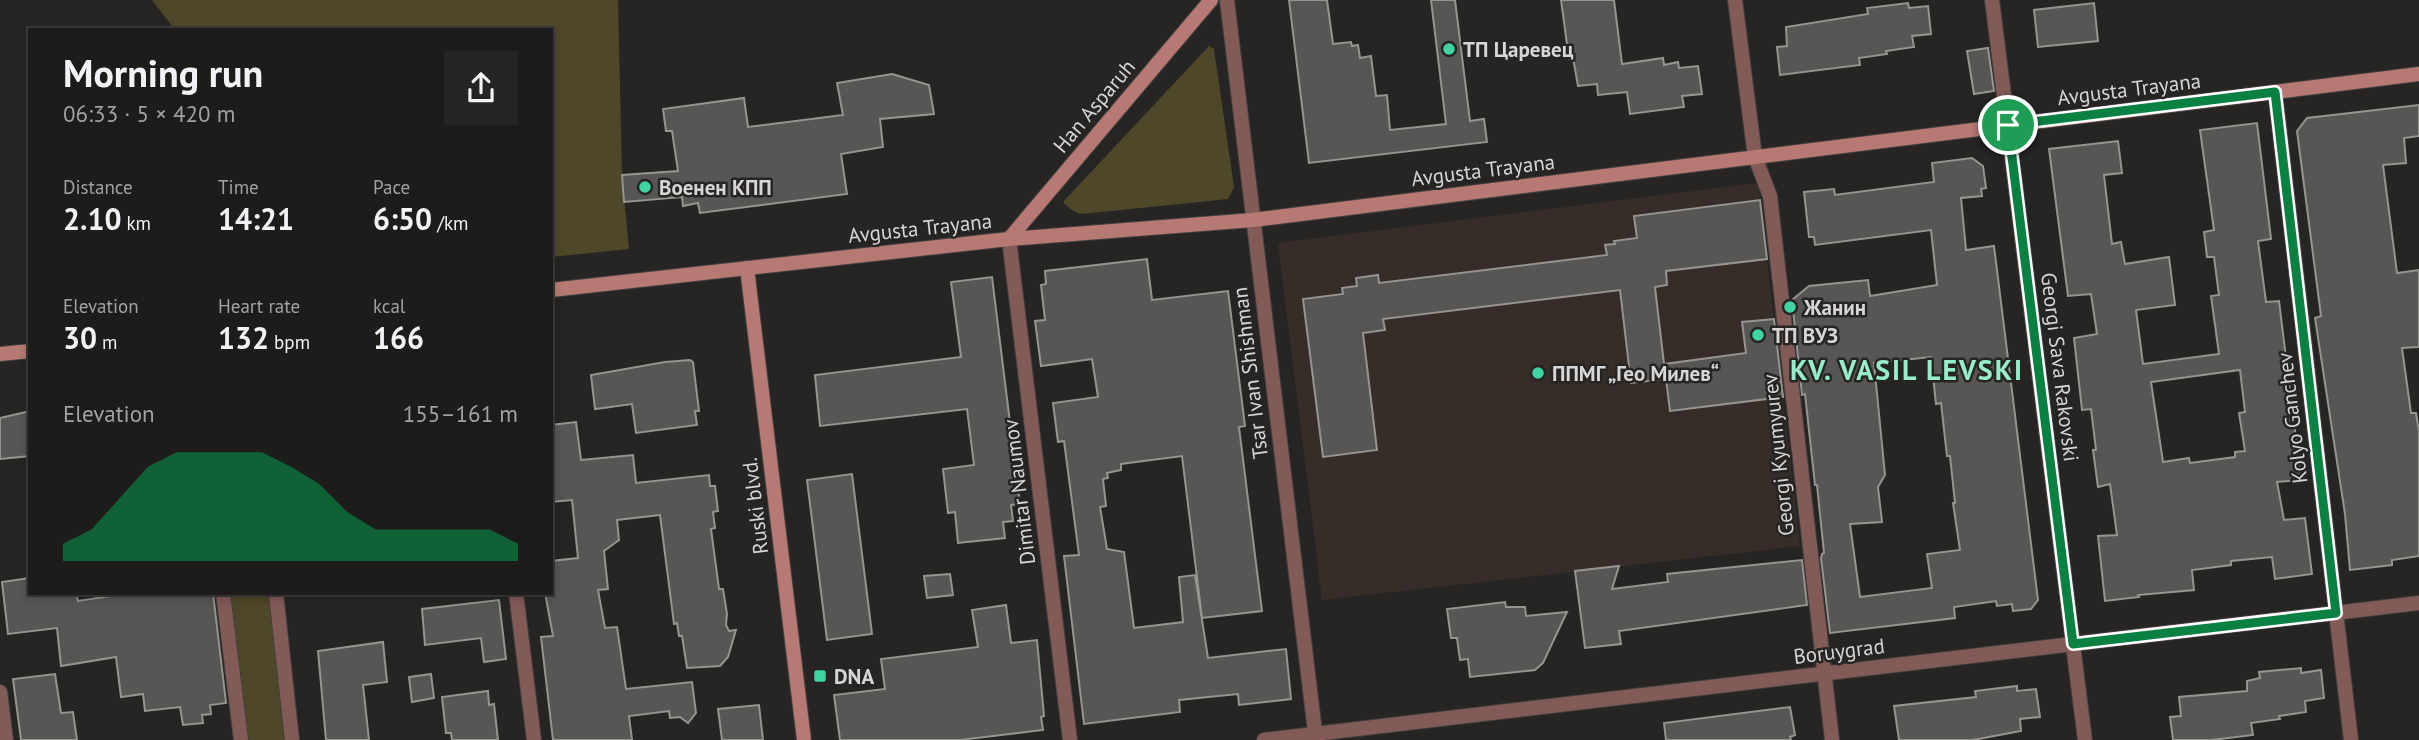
<!DOCTYPE html>
<meta charset="utf-8">
<style>
body{margin:0;font-family:"PT Sans",sans-serif;background:#252523;color:#f1f3f6;height:100vh;display:flex;flex-direction:column;font-size:26px;white-space:nowrap}
*{box-sizing:border-box;margin:0}
p{font-size:23px;color:#a0a1a2}
.icon{flex:none;width:38px;height:38px;fill:none;stroke:currentColor;stroke-width:2;stroke-linecap:round;stroke-linejoin:round}
.map{position:relative;flex:1;overflow:hidden}
.side{position:absolute;left:28px;top:28px;width:525px;height:567px;display:flex;flex-direction:column;background:#1d1c1a;border-radius:0px;box-shadow:0 4px 10px #0003,0 0 0 2px #3b3a39}
.side>*{flex:none}
.pin{position:absolute;display:grid;place-items:center;width:60px;height:60px;color:#fff;margin:-30px;border:4px solid #fff;border-radius:50%;box-shadow:0 2px 7px #0007}
.round{display:grid;place-items:center;flex:none;width:74px;height:74px;border-radius:0px;background:#252523}
.head{display:flex;align-items:center;justify-content:space-between;height:119px;padding:0 35px}
h1{font-size:38px;font-weight:700;line-height:52px}
.metrics{display:grid;grid-template-columns:repeat(3,1fr);gap:10px;height:119px;padding:7px 35px}
.metrics div{display:grid;align-content:center}
.metrics b{font-size:30px;font-weight:700}
.metrics small{font-size:19px;font-weight:400}
.metrics p{font-size:19px}
.chart{height:196px;padding:14px 35px}
.chart p{display:flex;justify-content:space-between}
.chart svg{width:100%;height:126px;margin-top:7px;fill:#0b8043;opacity:.7}
.map>svg:first-child{display:block}
.built{fill:#362d29}
.green{fill:#4f4729}
.building{fill:#585654;stroke:#969491;stroke-width:2;fill-rule:evenodd}
.lines{fill:none;stroke-linecap:round;stroke-linejoin:round}
.street-casing{stroke:#43413f;stroke-width:16}
.secondary-casing{stroke:#43413f;stroke-width:16}
.street{stroke:#825b57;stroke-width:14}
.secondary{stroke:#b67973;stroke-width:14}
.route-casing{stroke:#fff;stroke-width:14}
.route{stroke:#0b8043;stroke-width:9}
.poi-dot{fill:#3fd4a2;stroke:#272523;stroke-width:2.5}
.labels{text-anchor:middle;dominant-baseline:central;stroke-width:5;stroke-linejoin:round;paint-order:stroke}
.poi-label{font-size:21px;font-weight:bold;fill:#d8d6d5;stroke:#272523;text-anchor:start}
.street-label{font-size:21px;fill:#d8d6d5;stroke:#272523}
.district-label{font-size:28px;font-weight:bold;letter-spacing:2px;fill:#95eec9;stroke:#272523}
</style>
<div class="map">
<svg width="2419" height="740" viewBox="0 0 2419 740">
<rect width="100%" height="100%" fill="#272523"/>
<path class="built" d="M1758 183 1800 546 1322 600 1278 243Z"/>
<g class="green">
<path d="M152 0H618L622 175 629 249 551 257V30H175Z"/>
<path d="M1209 46 1214 49 1234 187 1228 199 1082 214C1074 212 1069 208 1063 202Z"/>
<path d="M223 593H276L292 740H241Z"/>
</g>
<g class="building">
<path d="M1289 0H1327L1333 44 1351 42 1352 46 1358 45 1360 58 1371 56 1376 96 1387 95 1390 130 1446 124 1431 0H1455L1470 121 1484 119 1487 142 1309 163Z"/>
<path d="M1561 0H1614L1622 64 1663 58 1664 65 1678 62 1679 68 1698 66 1702 94 1682 96 1684 107 1630 114 1627 92 1598 95 1597 84 1578 86 1573 58 1569 59Z"/>
<path d="M1908 3 1909 8 1928 6 1931 34 1912 36 1914 47 1886 51 1887 54 1859 58 1860 65 1780 75 1777 47 1787 46 1786 27 1868 14 1867 8Z"/>
<path d="M2094 3 2098 41 2038 47 2034 10Z"/>
<path d="M1988 48 1994 91 1974 94 1967 51Z"/>
<path d="M892 74 929 85 934 114 880 119 883 147 841 154 847 194 700 213 698 203 683 206 682 197 624 202 622 175 678 171 672 131H666L663 109 744 98 748 127 843 115 837 83Z"/>
<path d="M2419 105V136L2404 138 2406 163 2383 165 2397 273 2419 270V347L2402 348 2411 413H2416L2419 432V556L2392 560V565L2350 570 2345 514 2315 318 2321 316 2297 131 2307 118Z"/>
<path d="M2257 123 2271 239 2258 241 2266 302 2279 301 2301 480 2277 482 2284 520 2305 518 2312 574 2275 579 2272 557 2231 561V565L2192 570 2194 590 2138 595 2139 597 2105 601 2098 536 2117 535 2110 484 2098 487 2093 450H2096L2091 409 2082 410 2074 338 2097 334 2091 294 2068 296 2049 149 2118 141 2122 173 2104 175 2112 244 2121 242 2125 264 2169 257 2175 305 2136 310 2143 364 2219 354 2211 296 2219 295 2214 257H2207L2204 232 2214 230 2200 130ZM2240 370 2245 412 2239 413 2245 451 2235 452V457L2190 463 2189 458 2163 462 2151 382Z"/>
<path d="M1972 158 1983 166 1986 188 1981 189 1982 196 1961 198 1966 250 1994 246 2038 600 2031 609 2013 611 2012 604 1997 606 1996 601 1954 607 1955 618 1830 633 1821 558 1822 554 1824 553 1817 485H1815L1805 394 1802 395 1792 300 1809 286 1868 280 1870 296 1937 285 1931 230 1815 245 1814 237H1809L1804 192 1834 189 1835 195 1934 182 1932 163ZM1931 357 1936 404 1941 403 1947 456H1950L1955 503H1953L1960 550 1927 554 1932 588 1860 597 1850 524 1882 522 1878 487 1885 475 1874 363Z"/>
<path d="M1760 200 1767 259 1666 271 1667 285 1655 287 1664 364 1746 353 1742 322 1774 319 1783 397 1670 411 1666 379 1631 383 1620 290 1383 319 1385 330 1363 333 1377 450 1323 457 1303 299 1343 294 1342 288 1357 286 1356 278 1378 275 1379 283 1607 255 1605 245 1615 244 1614 241 1637 238 1634 216Z"/>
<path d="M1147 259 1152 300 1228 291 1245 426 1239 427 1262 611 1202 618 1182 456 1121 464V470L1107 473 1108 478 1103 479 1106 506 1100 507 1107 549 1124 552 1134 628 1183 622 1179 577 1195 575 1208 658 1286 649 1291 699 1239 705 1238 694 1179 700 1180 712 1084 724 1064 556 1079 555 1064 441 1058 442 1053 403 1098 397 1092 359 1041 366 1035 321 1045 320 1041 285 1046 284 1045 271Z"/>
<path d="M992 277 1020 504 1011 505 1013 521 1003 522 1005 538 958 543 955 512 948 513 943 469 974 465 967 409 820 426 815 375 961 357 951 282Z"/>
<path d="M690 360 693 362 699 411H695L697 425 636 433 632 404 595 409 591 375 665 362Z"/>
<path d="M30 411V456L0 459V418Z"/>
<path d="M576 422 581 460 633 455 636 483 709 475 710 486H715L718 511 713 512 715 528 711 529 719 589H723L727 614 726 625 729 631 736 630 728 657 720 666 687 668 682 636H679L677 623 674 624 660 515 617 520 619 540 604 551 608 589 598 590 605 628 617 627 626 689 692 682 696 713 688 723 680 717 670 718 669 711 629 716 632 740H553L541 637 553 636 545 593H551V561L578 558 572 500 551 502V425Z"/>
<path d="M852 474 872 634 827 640 807 480Z"/>
<path d="M1802 560 1807 605 1619 631 1621 644 1585 648 1575 571 1619 566 1612 589 1668 582 1667 574Z"/>
<path d="M950 574 953 595 927 598 924 576Z"/>
<path d="M30 578V593H76L78 601 131 593H213L226 703 210 705 211 714 202 715 203 723 183 725 180 707 145 711 143 694 121 697 116 657 61 666 57 628 8 634 2 582Z"/>
<path d="M499 600 506 659 484 662 481 638 425 645 422 609Z"/>
<path d="M1505 602 1506 607H1525L1526 616 1567 612 1543 663 1535 670 1470 677 1468 659 1460 660 1457 638H1451L1447 609Z"/>
<path d="M1006 605 1011 643 1037 640 1044 716 1041 717 1043 730 960 740H840L834 695 885 689 881 659 978 647 972 610Z"/>
<path d="M383 642 387 682 363 685 369 740H326L318 651Z"/>
<path d="M2301 668V673L2321 670 2324 698 2305 701 2306 712 2279 716 2280 719 2251 723 2253 735 2212 740H2173L2170 717 2181 716 2179 697 2247 691V681L2260 678 2259 672Z"/>
<path d="M55 674 61 713 73 712 77 740H21L13 679Z"/>
<path d="M431 674 434 698 412 702 409 677Z"/>
<path d="M2017 686V691L2036 689 2040 717 2020 719 2021 731 1973 740H1899L1894 706 1976 697 1975 691Z"/>
<path d="M488 691 489 705 494 704 498 740H452L451 733H446L442 697Z"/>
<path d="M759 705 763 740H722L718 709Z"/>
<path d="M1790 707 1795 735 1790 737 1791 740H1666L1664 723Z"/>
</g>
<g class="lines">
<defs>
<g id="street">
<path d="M1227 0 1316 740"/>
<path d="M1735 0 1755 157 1770 196 1832 740"/>
<path d="M1992 0 2085 740"/>
<path d="M2275 92 2351 740"/>
<path d="M1009 239 1070 740"/>
<path d="M223 593 241 740"/>
<path d="M276 593 292 740"/>
<path d="M516 593 534 740"/>
<path d="M0 692 6 740"/>
<path d="M1264 740 2419 603"/>
</g>
<g id="secondary">
<path d="M1009 239 1211 0"/>
<path d="M747 268 804 740"/>
<path d="M551 290 1009 239 1253 220 2419 74"/>
<path d="M0 354 30 351"/>
</g>
</defs>
<use href="#street" class="street-casing"/>
<use href="#secondary" class="secondary-casing"/>
<use href="#street" class="street"/>
<use href="#secondary" class="secondary"/>
</g>
<g class="lines">
<defs>
<path id="route" d="M2275 92 2336 613 2073 644 2008 125Z"/>
</defs>
<use href="#route" class="route-casing"/>
<use href="#route" class="route"/>
</g>
<g class="poi-dot">
<circle cx="1449" cy="49" r="7"/>
<circle cx="645" cy="187" r="7"/>
<circle cx="1790" cy="307" r="7"/>
<circle cx="1758" cy="335" r="7"/>
<circle cx="1538" cy="373" r="7"/>
<rect x="813" y="669" width="14" height="14" rx="3.5"/>
</g>
<g class="labels">
<g class="poi-label">
<text x="1463" y="49">ТП Царевец</text>
<text x="659" y="187">Военен КПП</text>
<text x="1804" y="307">Жанин</text>
<text x="1772" y="335">ТП ВУЗ</text>
<text x="1552" y="373">ППМГ „Гео Милев“</text>
<text x="834" y="676">DNA</text>
</g>
<g class="street-label">
<text transform="translate(2129 89) rotate(-7)">Avgusta Trayana</text>
<text transform="translate(1094 106) rotate(-50)">Han Asparuh</text>
<text transform="translate(1483 170) rotate(-7)">Avgusta Trayana</text>
<text transform="translate(920 228) rotate(-6)">Avgusta Trayana</text>
<text transform="translate(2060 367) rotate(83)">Georgi Sava Rakovski</text>
<text transform="translate(1250 373) rotate(-97)">Tsar Ivan Shishman</text>
<text transform="translate(2292 418) rotate(-97)">Kolyo Ganchev</text>
<text transform="translate(1778 455) rotate(-96)">Georgi Kyumyurev</text>
<text transform="translate(1019 492) rotate(-97)">Dimitar Naumov</text>
<text transform="translate(755 506) rotate(-97)">Ruski blvd.</text>
<text transform="translate(1839 651) rotate(-7)">Boruygrad</text>
</g>
<g class="district-label">
<text x="1907" y="369">KV. VASIL LEVSKI</text>
</g>
</g>
</svg>
<div class="pin" style="left:2008px;top:125px;background:#1e9e55"><svg class="icon" aria-label="arrive" viewBox="0 0 24 24"><path d="M6 21V4h12l-3 4 3 4H6"/></svg></div>
<section class="side">
<div class="head"><div><h1>Morning run</h1><p>06:33 · 5 × 420 m</p></div><a class="round"><svg class="icon" aria-label="share" viewBox="0 0 24 24"><path d="M12 15V3M7 8l5-5 5 5M5 13v7h14v-7"/></svg></a></div>
<div class="metrics">
<div><p>Distance</p><b>2.10<small> km</small></b></div>
<div><p>Time</p><b>14:21</b></div>
<div><p>Pace</p><b>6:50<small> /km</small></b></div>
</div>
<div class="metrics">
<div><p>Elevation</p><b>30<small> m</small></b></div>
<div><p>Heart rate</p><b>132<small> bpm</small></b></div>
<div><p>kcal</p><b>166</b></div>
</div>
<div class="chart"><p><span>Elevation</span>155–161 m</p>
<svg viewBox="0 0 160 44" preserveAspectRatio="none"><path d="M0 44V38L10 33L20 22L30 11L40 6L50 6L60 6L70 6L80 11L90 17L100 27L110 33L120 33L130 33L140 33L150 33L160 38V44z"/></svg>
</div>
</section>
</div>
